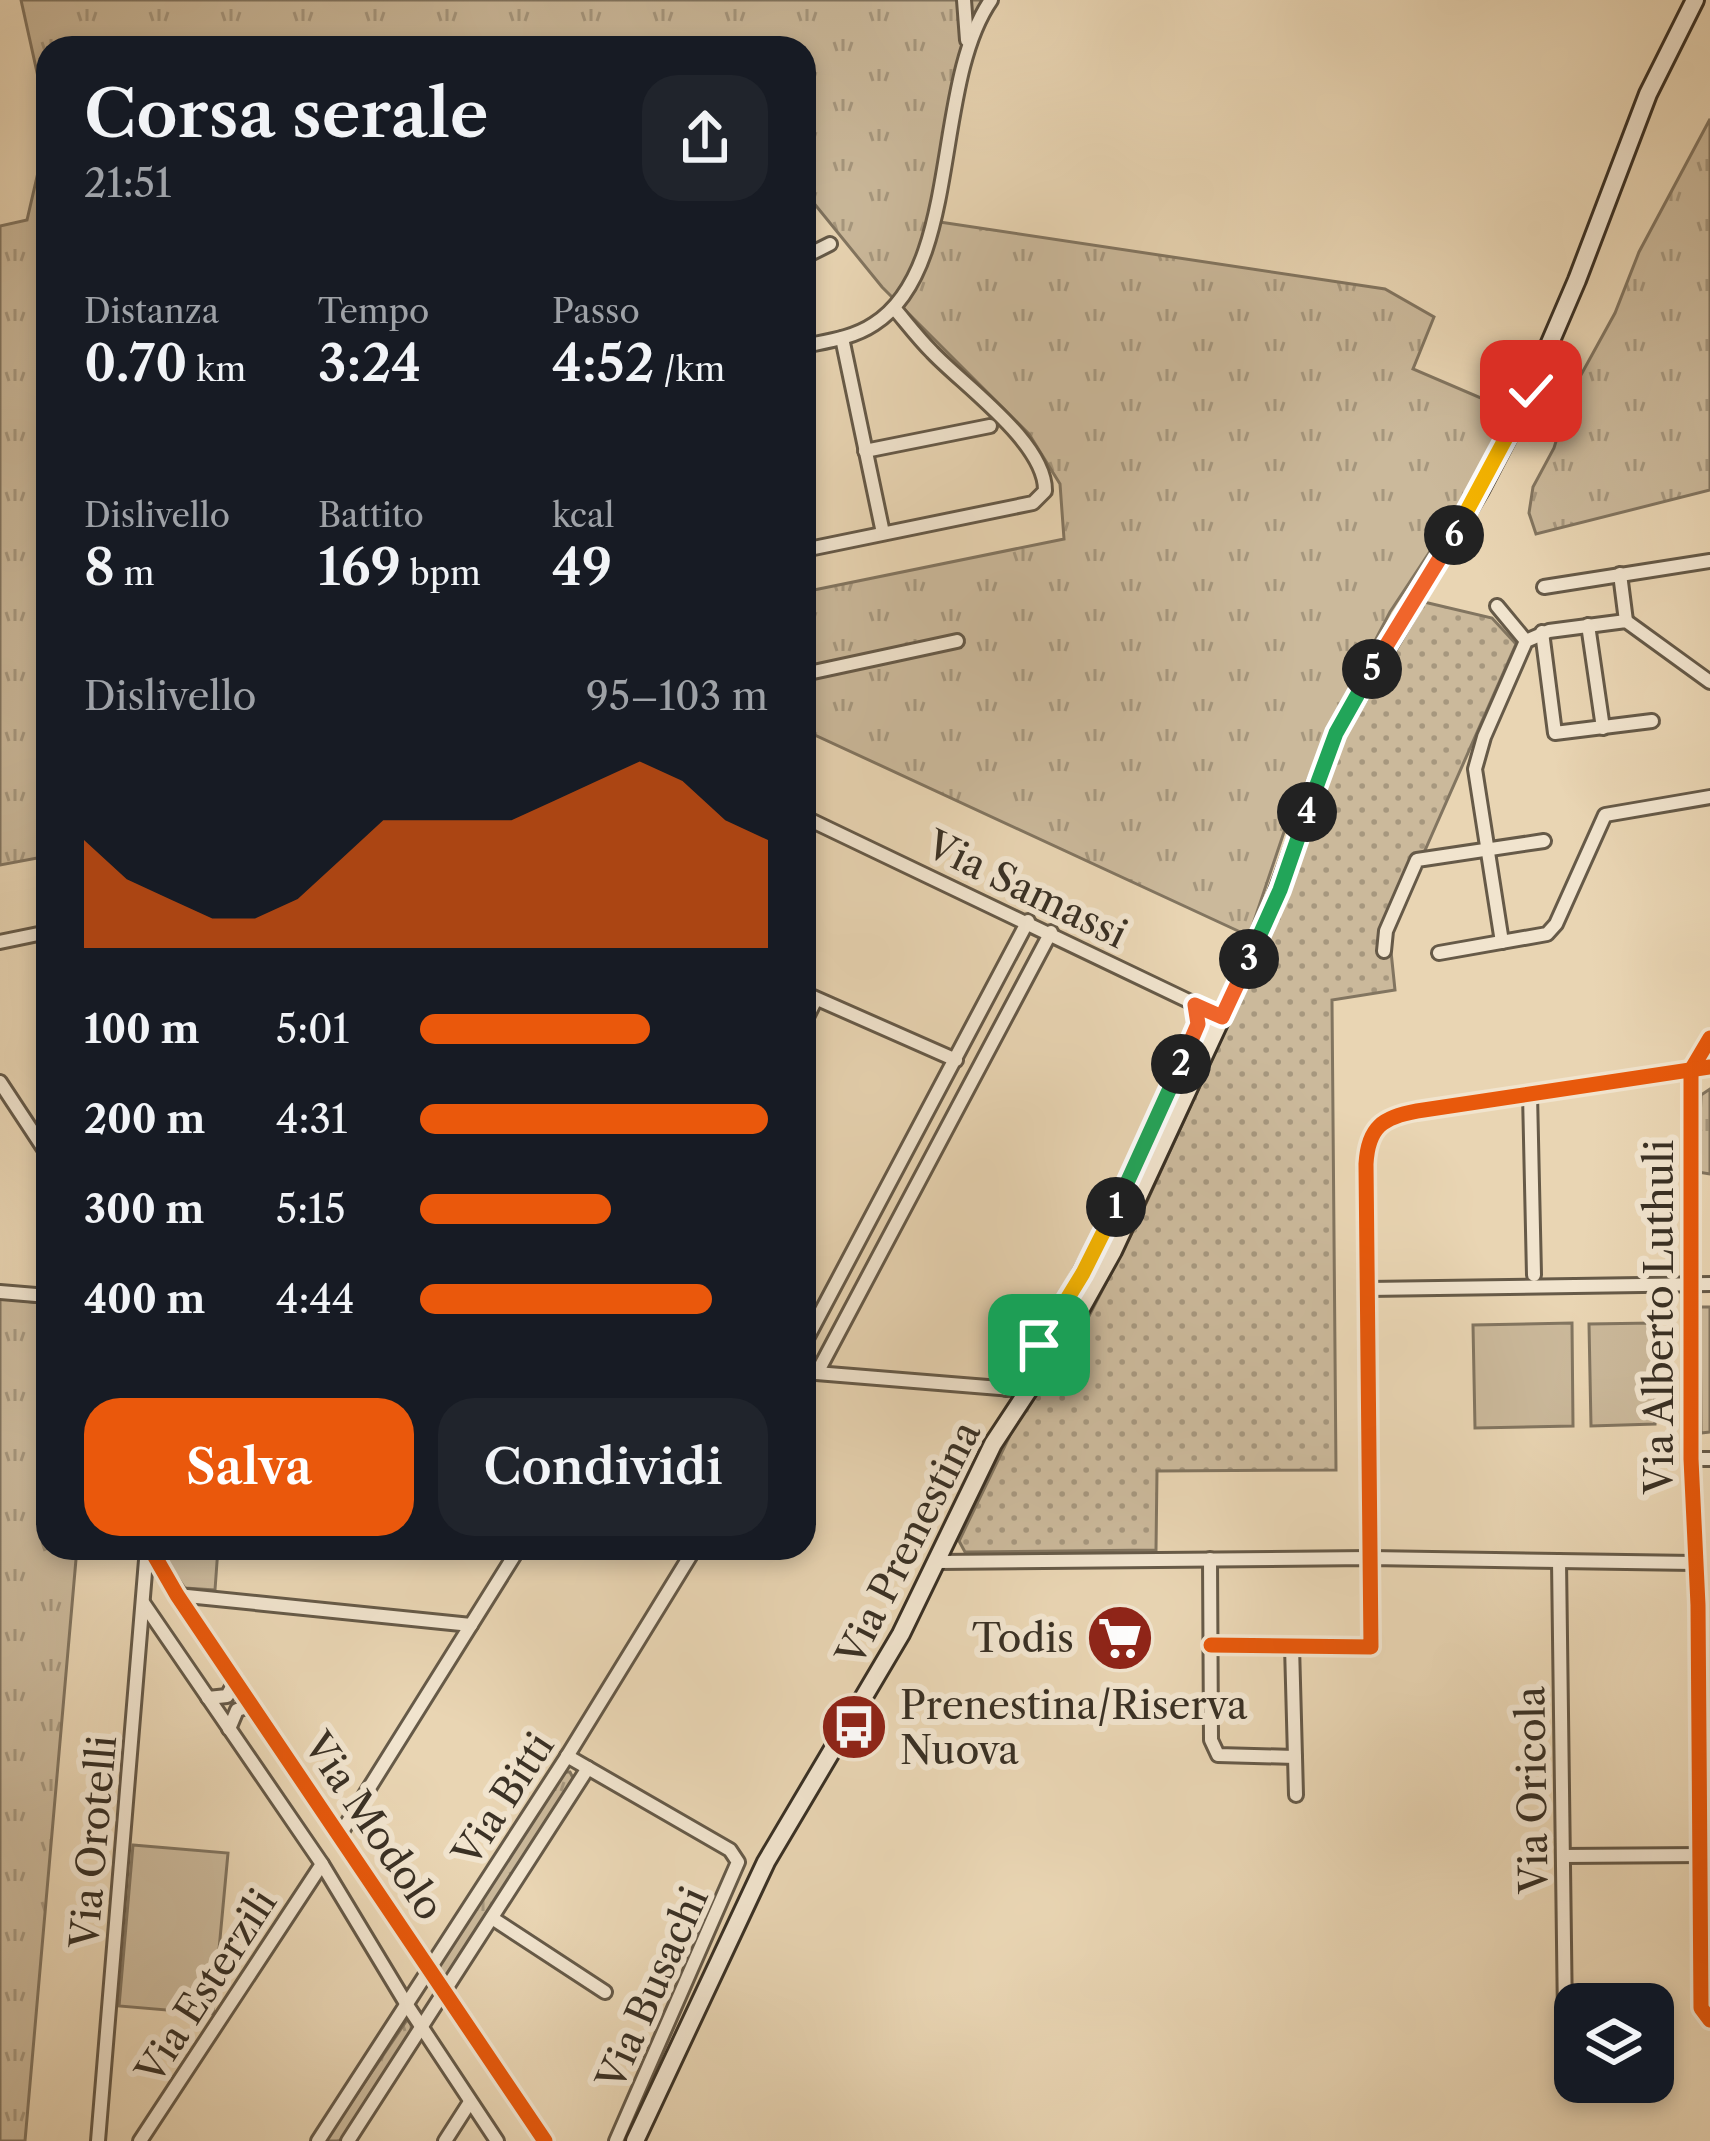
<!DOCTYPE html>
<html lang="it">
<meta charset="utf-8">
<style>
body{margin:0;font-family:"Libre Caslon Text",serif;background:#20242c;color:#f1f3f6;height:100vh;display:flex;flex-direction:column;font-size:45px;white-space:nowrap}
*{box-sizing:border-box;margin:0}
p{font-size:39px;color:#9ea1a6}
.icon{flex:none;width:66px;height:66px;fill:none;stroke:currentColor;stroke-width:2;stroke-linecap:round;stroke-linejoin:round}
.map{position:relative;flex:1;overflow:hidden}
.details{position:absolute;left:36px;top:36px;width:780px;height:1524px;display:flex;flex-direction:column;background:#171b24;border-radius:36px;box-shadow:0 6px 18px #0003}
.details>*{flex:none}
.tools{position:absolute;left:1554px;top:1983px;display:grid;gap:24px}
.tools a{display:grid;place-items:center;width:120px;height:120px;border-radius:24px;background:#171b24;box-shadow:0 6px 18px #0003;font-size:60px}
.pin{position:absolute;display:grid;place-items:center;width:102px;height:102px;color:#fff;margin:-51px;border-radius:24px;box-shadow:0 6px 18px #0006}
.km{position:absolute;width:60px;height:60px;margin:-30px;border-radius:50%;background:#222;color:#fff;font-size:33px;line-height:60px;text-align:center}
.round{display:grid;place-items:center;flex:none;width:126px;height:126px;border-radius:36px;background:#20242c}
.overview{display:flex;align-items:center;justify-content:space-between;height:204px;padding:0 48px}
h1{font-size:66px;font-weight:600;line-height:90px}
.metrics{display:grid;grid-template-columns:repeat(3,1fr);gap:18px;height:204px;padding:12px 48px}
.metrics div{display:grid;align-content:center}
.metrics b{font-size:51px;font-weight:600}
.metrics small{font-size:33px;font-weight:400}
.metrics p{font-size:33px}
.chart{height:336px;padding:24px 48px}
.chart p{display:flex;justify-content:space-between}
.chart svg{width:100%;height:216px;margin-top:12px;fill:#ea580c;opacity:.7}
.primary-button{display:flex;gap:24px;margin-top:auto;padding:24px 48px}
.primary-button a{flex:1;height:138px;border-radius:36px;background:#ea580c;color:#fff;font-size:48px;font-weight:600;line-height:138px;text-align:center}
.primary-button a+a{background:#20242c;color:#f1f3f6}
ul{padding:0 48px;list-style:none;font-size:39px}
li{display:grid;grid-template-columns:192px 144px 1fr;align-items:center;height:90px}
li i{height:30px;border-radius:15px;background:#ea580c}
.map>svg:first-child{display:block}
.grass{fill:url(#grass-tufts);stroke:#827560;stroke-width:3}
.park{fill:url(#park-dots);stroke:#827560;stroke-width:3}
.pitch{fill:#cbb99b;stroke:#827560;stroke-width:3}
.lines{fill:none;stroke-linecap:round;stroke-linejoin:round}
.minor-casing{stroke:#665a48;stroke-width:18}
.secondary-casing{stroke:#3a3125;stroke-width:22}
.minor{stroke:#f1e4ce;stroke-width:12}
.secondary{stroke:#f1e4ce;stroke-width:16}
.cycleway-casing{stroke:#f1e4ce;stroke-width:22}
.cycleway{stroke:#e8590c;stroke-width:15}
.split-1-casing{stroke:#fff;stroke-width:24}
.split-2-casing{stroke:#fff;stroke-width:24}
.split-3-casing{stroke:#fff;stroke-width:24}
.split-4-casing{stroke:#fff;stroke-width:24}
.split-5-casing{stroke:#fff;stroke-width:24}
.split-6-casing{stroke:#fff;stroke-width:24}
.split-7-casing{stroke:#fff;stroke-width:24}
.split-1{stroke:#f5b400;stroke-width:15}
.split-2{stroke:#22a559;stroke-width:15}
.split-3{stroke:#f0652b;stroke-width:15}
.split-4{stroke:#22a559;stroke-width:15}
.split-5{stroke:#22a559;stroke-width:15}
.split-6{stroke:#f0652b;stroke-width:15}
.split-7{stroke:#f5b400;stroke-width:15}
.labels{text-anchor:middle;dominant-baseline:central;stroke-width:12;stroke-linejoin:round;paint-order:stroke}
.street-label{font-size:39px;fill:#3a3125;stroke:#f1e4ce}
.poi-label{font-size:39px;fill:#3a3125;stroke:#f1e4ce;text-anchor:end}
</style>
<div class="map">
<svg width="1710" height="2141" viewBox="0 0 1710 2141">
<defs>
<pattern id="grass-tufts" width="24" height="20" patternUnits="userSpaceOnUse" patternTransform="scale(3)"><rect width="24" height="20" fill="#cbb99b"/><path d="M3 7l-1-3M5 7V3M7 7l1-3M15 17l-1-3M17 17v-4M19 17l1-3" fill="none" stroke="#a6977e"/></pattern>
<pattern id="park-dots" width="8" height="8" patternUnits="userSpaceOnUse" patternTransform="scale(3)"><rect width="8" height="8" fill="#cbb99b"/><path d="M2 2h.1M6 6h.1" fill="none" stroke="#a6977e" stroke-width="1.8" stroke-linecap="round"/></pattern>
</defs>
<rect width="100%" height="100%" fill="#e9d5b3"/>
<filter id="stains"><feTurbulence type="fractalNoise" baseFrequency=".00167" numOctaves="4"/><feColorMatrix values="0 0 0 0 .2 0 0 0 0 .09 0 0 0 0 .02 0 0 0 .5 -.17"/></filter>
<radialGradient id="worn" r=".72"><stop offset=".6" stop-color="#630" stop-opacity="0"/><stop offset="1" stop-color="#630" stop-opacity=".3"/></radialGradient>
<g class="grass">
<path d="M21 0H994L967 47 933 221 1385 289 1434 317 1413 369 1509 410 1454 515 1390 612 1340 708 1284 832 1249 936 804 730V592L1064 539 1060 484 1029 434 882 287 804 191V48H48V122Z"/>
<path d="M1710 119V490L1536 534 1529 513 1533 487 1554 448 1571 393 1615 313 1639 252Z"/>
<path d="M48 129V856L0 865V226L27 220Z"/>
<path d="M1710 1089V1174L1698 1172 1701 1095Z"/>
<path d="M0 1298 48 1304V1548H77L25 2141H0Z"/>
<path d="M157 1548H218L215 1590 185 1588Z"/>
<path d="M565 1772H570L574 1780 444 1980 437 1974 439 1966Z"/>
<path d="M407 2020 413 2025 411 2031 340 2141H325Z"/>
</g>
<path class="park" d="M1424 602 1492 618 1516 644 1389 932 1395 990 1332 1000 1336 1470 1157 1471 1156 1550 965 1552 959 1541 1013 1429 1087 1320 1138 1221 1294 880 1339 746Z"/>
<g class="pitch">
<path d="M1700 1307H1710V1432L1701 1433Z"/>
<path d="M1572 1323 1573 1426 1475 1428 1473 1325Z"/>
<path d="M1653 1323 1655 1424 1591 1426 1589 1324Z"/>
<path d="M133 1845 228 1853 213 2014 119 2006Z"/>
</g>
<g class="lines">
<defs>
<g id="minor">
<path d="M964 0 967 40"/>
<path d="M804 257 830 244"/>
<path d="M842 338 883 533"/>
<path d="M804 346C828 341 853 338 874 324 962 268 932 85 991 0"/>
<path d="M865 451 990 426"/>
<path d="M804 550 1033 503 1045 491C1046 443 963 385 932 352 918 338 906 322 894 308"/>
<path d="M1620 574 1626 621"/>
<path d="M1544 587 1710 561"/>
<path d="M1497 606 1526 641"/>
<path d="M1588 625 1603 728"/>
<path d="M1542 632 1555 733 1652 721"/>
<path d="M804 674 957 641"/>
<path d="M804 817 1222 1017"/>
<path d="M0 942 48 932"/>
<path d="M1502 942 1475 769 1484 737 1526 641 1549 631 1626 621 1710 682"/>
<path d="M1384 951 1386 931 1417 860 1544 841"/>
<path d="M1439 953 1547 934 1556 924 1605 815 1710 797"/>
<path d="M804 993 956 1060"/>
<path d="M804 1023 816 999"/>
<path d="M1710 1038 1691 1070V1459L1698 1605 1701 2008 1710 2020"/>
<path d="M0 1082 48 1155"/>
<path d="M1530 1094 1534 1275"/>
<path d="M1368 1289 1710 1284"/>
<path d="M0 1292 48 1296"/>
<path d="M804 1344 1028 921"/>
<path d="M804 1372 1012 1389"/>
<path d="M817 1373 1051 932"/>
<path d="M1006 1389C1086 1280 1138 1159 1193 1037L1198 1020 1195 1005"/>
<path d="M1691 1459H1710"/>
<path d="M150 1548 177 1595 545 2141"/>
<path d="M1210 1559 1211 1740 1218 1755 1295 1757 1292 1646"/>
<path d="M1559 1561 1565 2018"/>
<path d="M938 1562 1370 1558 1694 1563"/>
<path d="M177 1595 471 1625"/>
<path d="M144 1604 322 1864 407 2005 497 2141"/>
<path d="M1211 1645 1371 1647 1366 1164C1368 1127 1383 1117 1417 1111L1710 1067"/>
<path d="M208 1698 227 1696 236 1680"/>
<path d="M229 1729 237 1710 253 1705"/>
<path d="M567 1756 730 1850 738 1862 616 2141"/>
<path d="M1295 1757 1296 1795"/>
<path d="M341 1833 519 1548"/>
<path d="M1563 1856 1702 1855"/>
<path d="M492 1918 605 1992"/>
<path d="M98 2141 147 1548"/>
<path d="M140 2141 322 1864"/>
<path d="M318 2141 566 1758 695 1548"/>
<path d="M348 2141 588 1768"/>
<path d="M445 2141 470 2102"/>
</g>
<path id="secondary" d="M635 2141 766 1862 901 1634 993 1444 1074 1321 1113 1251 1270 913 1336 733 1480 490 1519 415 1577 280 1648 94 1695 0"/>
</defs>
<use href="#minor" class="minor-casing"/>
<use href="#secondary" class="secondary-casing"/>
<use href="#minor" class="minor"/>
<use href="#secondary" class="secondary"/>
<defs>
<g id="cycleway">
<path d="M1710 1038 1691 1070V1459L1698 1605 1701 2008 1710 2020"/>
<path d="M150 1548 177 1595 545 2141"/>
<path d="M1211 1645 1371 1647 1366 1164C1368 1127 1383 1117 1417 1111L1710 1067"/>
</g>
</defs>
<use href="#cycleway" class="cycleway-casing"/>
<use href="#cycleway" class="cycleway"/>
</g>
<g class="lines">
<defs>
<path id="split-1" d="M1039 1345 1083 1273 1116 1207"/>
<path id="split-2" d="M1116 1207 1181 1064"/>
<path id="split-3" d="M1181 1064 1198 1024 1195 1005 1222 1017 1249 959"/>
<path id="split-4" d="M1249 959 1280 890 1307 812"/>
<path id="split-5" d="M1307 812 1336 733 1372 669"/>
<path id="split-6" d="M1372 669 1454 535"/>
<path id="split-7" d="M1454 535 1531 391"/>
</defs>
<use href="#split-1" class="split-1-casing"/>
<use href="#split-2" class="split-2-casing"/>
<use href="#split-3" class="split-3-casing"/>
<use href="#split-4" class="split-4-casing"/>
<use href="#split-5" class="split-5-casing"/>
<use href="#split-6" class="split-6-casing"/>
<use href="#split-7" class="split-7-casing"/>
<use href="#split-1" class="split-1"/>
<use href="#split-2" class="split-2"/>
<use href="#split-3" class="split-3"/>
<use href="#split-4" class="split-4"/>
<use href="#split-5" class="split-5"/>
<use href="#split-6" class="split-6"/>
<use href="#split-7" class="split-7"/>
</g>
<defs>
<symbol id="supermarket-disc" viewBox="-11 -11 22 22"><circle r="9.5" fill="#8f2418" stroke="#f1e4ce"/><path d="M-6-5.5h2.5l.6 2H6L4.5 2H-2.5L-4.4-4H-6ZM-1.5 3.2a1.3 1.3 0 1 0 .1 0ZM3 3.2a1.3 1.3 0 1 0 .1 0Z" fill="#fff"/></symbol>
<symbol id="bus-disc" viewBox="-11 -11 22 22"><circle r="9.5" fill="#8f2418" stroke="#f1e4ce"/><path d="M-5-6H5V4H4V6H2V4H-2V6H-4V4H-5ZM-3.5-4V0h7V-4ZM-3.5 1.2v1.5H-2V1.2ZM2 1.2v1.5H3.5V1.2Z" fill="#fff"/></symbol>
</defs>
<g fill-rule="evenodd">
<use href="#supermarket-disc" x="1082" y="1600" width="76" height="76"/>
<use href="#bus-disc" x="816" y="1689" width="76" height="76"/>
</g>
<g class="labels">
<g class="street-label">
<text transform="translate(1027 889) rotate(26)">Via Samassi</text>
<text transform="translate(1659 1317) rotate(-90)">Via Alberto Luthuli</text>
<text transform="translate(908 1543) rotate(-63)">Via Prenestina</text>
<text transform="translate(1532 1790) rotate(-91)">Via Oricola</text>
<text transform="translate(503 1799) rotate(-57)">Via Bitti</text>
<text transform="translate(374 1826) rotate(56)">Via Modolo</text>
<text transform="translate(93 1842) rotate(-85)">Via Orotelli</text>
<text transform="translate(206 1986) rotate(-57)">Via Esterzili</text>
<text transform="translate(652 1988) rotate(-66)">Via Busachi</text>
</g>
<g class="poi-label">
<text x="1074" y="1638">Todis</text>
<text x="900" y="1705" text-anchor="start">Prenestina/Riserva<tspan x="900" dy="45">Nuova</tspan></text>
</g>
</g>
<rect width="100%" height="100%" filter="url(#stains)"/>
<rect width="100%" height="100%" fill="url(#worn)"/>
</svg>
<div class="tools">
<a><svg class="icon" aria-label="layers" viewBox="0 0 24 24"><path d="M12 4l9 5-9 5-9-5zM3 14l9 5 9-5"/></svg></a>
</div>
<div class="pin" style="left:1039px;top:1345px;background:#1e9e55"><svg class="icon" aria-label="arrive" viewBox="0 0 24 24"><path d="M6 21V4h12l-3 4 3 4H6"/></svg></div>
<div class="pin" style="left:1531px;top:391px;background:#d93025"><svg class="icon" aria-label="check" viewBox="0 0 24 24"><path d="M5 12l5 5 9-10"/></svg></div>
<b class="km" style="left:1116px;top:1207px">1</b>
<b class="km" style="left:1181px;top:1064px">2</b>
<b class="km" style="left:1249px;top:959px">3</b>
<b class="km" style="left:1307px;top:812px">4</b>
<b class="km" style="left:1372px;top:669px">5</b>
<b class="km" style="left:1454px;top:535px">6</b>
<section class="details">
<div class="overview"><div><h1>Corsa serale</h1><p>21:51</p></div><a class="round"><svg class="icon" aria-label="share" viewBox="0 0 24 24"><path d="M12 15V3M7 8l5-5 5 5M5 13v7h14v-7"/></svg></a></div>
<div class="metrics">
<div><p>Distanza</p><b>0.70<small> km</small></b></div>
<div><p>Tempo</p><b>3:24</b></div>
<div><p>Passo</p><b>4:52<small> /km</small></b></div>
</div>
<div class="metrics">
<div><p>Dislivello</p><b>8<small> m</small></b></div>
<div><p>Battito</p><b>169<small> bpm</small></b></div>
<div><p>kcal</p><b>49</b></div>
</div>
<div class="chart"><p><span>Dislivello</span>95–103 m</p>
<svg viewBox="0 0 160 44" preserveAspectRatio="none"><path d="M0 44V22L10 30L20 34L30 38L40 38L50 34L60 26L70 18L80 18L90 18L100 18L110 14L120 10L130 6L140 10L150 18L160 22V44z"/></svg>
</div>
<ul>
<li><b>100 m</b>5:01<i style="width:66%"></i></li>
<li><b>200 m</b>4:31<i style="width:100%"></i></li>
<li><b>300 m</b>5:15<i style="width:55%"></i></li>
<li><b>400 m</b>4:44<i style="width:84%"></i></li>
</ul>
<div class="primary-button"><a>Salva</a><a>Condividi</a></div>
</section>
</div>
